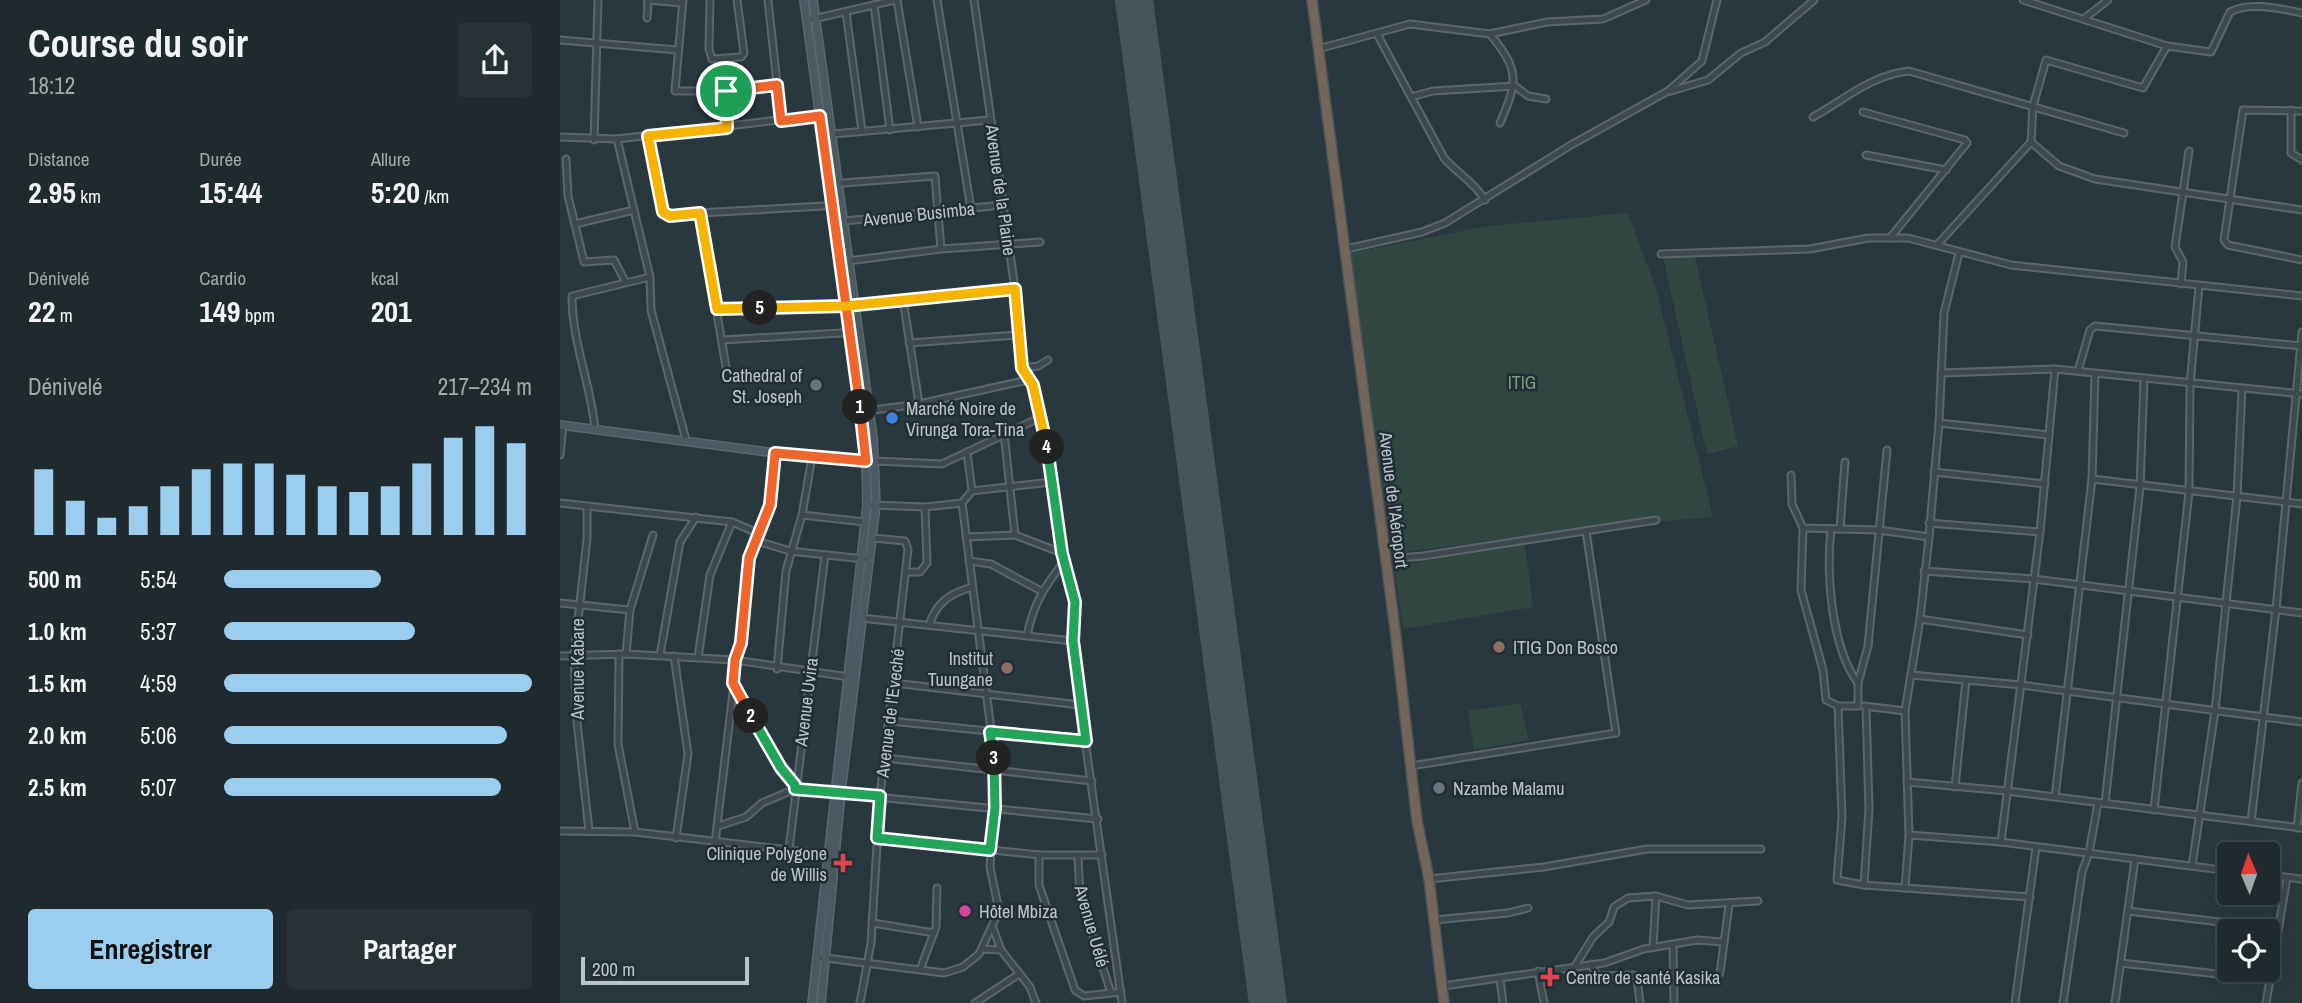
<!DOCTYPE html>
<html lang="fr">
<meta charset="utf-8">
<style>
body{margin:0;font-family:"Archivo Narrow",sans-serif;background:#273237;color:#f1f3f6;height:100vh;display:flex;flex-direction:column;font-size:26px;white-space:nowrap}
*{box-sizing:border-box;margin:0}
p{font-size:23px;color:#a1a7aa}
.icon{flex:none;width:38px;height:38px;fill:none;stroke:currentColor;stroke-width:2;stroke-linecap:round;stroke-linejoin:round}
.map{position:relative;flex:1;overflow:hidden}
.side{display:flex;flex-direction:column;background:#1f2a2f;width:560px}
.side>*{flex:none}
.needle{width:46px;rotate:358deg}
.tools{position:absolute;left:1657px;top:842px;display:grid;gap:14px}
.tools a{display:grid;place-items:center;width:63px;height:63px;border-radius:7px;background:#1f2a2f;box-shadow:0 7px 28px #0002,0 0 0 2px #3c464b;font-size:35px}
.scale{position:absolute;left:21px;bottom:18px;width:168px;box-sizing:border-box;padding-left:7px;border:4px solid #bac4ca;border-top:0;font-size:19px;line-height:24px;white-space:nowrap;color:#bac4ca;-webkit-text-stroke:5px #222e35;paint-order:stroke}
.pin{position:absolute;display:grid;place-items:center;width:60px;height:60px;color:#fff;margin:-30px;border:4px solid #fff;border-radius:50%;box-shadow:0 2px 7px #0007}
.km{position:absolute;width:35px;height:35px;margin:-18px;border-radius:50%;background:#222;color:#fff;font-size:19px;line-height:35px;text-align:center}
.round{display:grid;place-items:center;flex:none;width:74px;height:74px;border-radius:7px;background:#273237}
.summary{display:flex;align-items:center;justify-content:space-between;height:119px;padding:0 28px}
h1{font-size:38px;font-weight:800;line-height:52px}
.metrics{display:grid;grid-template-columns:repeat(3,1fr);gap:10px;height:119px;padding:7px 28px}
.metrics div{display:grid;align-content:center}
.metrics b{font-size:30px;font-weight:800}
.metrics small{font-size:19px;font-weight:400}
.metrics p{font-size:19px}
.chart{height:196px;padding:14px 28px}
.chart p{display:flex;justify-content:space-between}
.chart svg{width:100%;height:126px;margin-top:7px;stroke:#9bceee;stroke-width:6}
.cta{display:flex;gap:14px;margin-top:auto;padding:14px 28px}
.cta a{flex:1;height:80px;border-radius:7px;background:#9bceee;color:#111;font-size:28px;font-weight:800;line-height:80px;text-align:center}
.cta a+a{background:#273237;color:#f1f3f6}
ul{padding:0 28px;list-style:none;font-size:23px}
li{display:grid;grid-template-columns:112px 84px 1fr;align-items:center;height:52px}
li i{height:18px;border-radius:9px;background:#9bceee}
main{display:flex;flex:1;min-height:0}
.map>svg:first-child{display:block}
.green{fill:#314742}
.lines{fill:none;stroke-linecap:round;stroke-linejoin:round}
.runway{stroke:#46545c;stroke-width:38}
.street-casing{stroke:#5b676d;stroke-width:9}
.secondary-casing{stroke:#5b676d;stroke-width:10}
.highway-casing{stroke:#48545a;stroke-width:12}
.street{stroke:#3d494f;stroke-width:5}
.secondary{stroke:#4c5962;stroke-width:7}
.highway{stroke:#74655b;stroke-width:9}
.split-1-casing{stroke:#fff;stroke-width:14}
.split-2-casing{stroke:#fff;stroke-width:14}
.split-3-casing{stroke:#fff;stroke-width:14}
.split-4-casing{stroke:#fff;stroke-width:14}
.split-5-casing{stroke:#fff;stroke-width:14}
.split-6-casing{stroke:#fff;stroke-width:14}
.split-1{stroke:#f0652b;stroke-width:9}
.split-2{stroke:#f0652b;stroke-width:9}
.split-3{stroke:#22a559;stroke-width:9}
.split-4{stroke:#22a559;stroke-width:9}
.split-5{stroke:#f5b400;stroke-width:9}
.split-6{stroke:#f5b400;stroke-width:9}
.worship-dot{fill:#6b7280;stroke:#222e35;stroke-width:2.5}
.shop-dot{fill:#3f7fe0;stroke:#222e35;stroke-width:2.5}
.education-dot{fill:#8d6e63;stroke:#222e35;stroke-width:2.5}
.health-dot{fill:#e0444e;stroke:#222e35;stroke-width:2.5}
.hotel-dot{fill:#d1479c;stroke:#222e35;stroke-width:2.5}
.labels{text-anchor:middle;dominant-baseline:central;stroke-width:5;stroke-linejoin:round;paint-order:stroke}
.street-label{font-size:18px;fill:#bac4ca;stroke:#222e35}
.poi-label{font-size:18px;fill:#bac4ca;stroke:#222e35;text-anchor:start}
.park-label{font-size:18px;fill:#7b9d7b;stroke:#222e35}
</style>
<main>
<section class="side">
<div class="summary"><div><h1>Course du soir</h1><p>18:12</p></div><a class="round"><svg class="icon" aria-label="share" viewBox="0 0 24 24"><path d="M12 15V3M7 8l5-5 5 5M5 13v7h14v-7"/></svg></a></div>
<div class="metrics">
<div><p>Distance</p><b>2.95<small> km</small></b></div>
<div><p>Durée</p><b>15:44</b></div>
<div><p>Allure</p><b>5:20<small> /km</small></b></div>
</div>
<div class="metrics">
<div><p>Dénivelé</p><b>22<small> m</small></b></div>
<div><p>Cardio</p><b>149<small> bpm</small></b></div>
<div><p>kcal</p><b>201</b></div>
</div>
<div class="chart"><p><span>Dénivelé</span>217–234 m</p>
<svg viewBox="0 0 160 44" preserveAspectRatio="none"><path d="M5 44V21M15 44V32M25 44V38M35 44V34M45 44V27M55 44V21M65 44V19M75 44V19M85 44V23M95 44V27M105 44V29M115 44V27M125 44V19M135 44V10M145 44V6M155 44V12"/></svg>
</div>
<ul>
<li><b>500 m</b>5:54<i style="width:51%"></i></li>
<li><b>1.0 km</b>5:37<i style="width:62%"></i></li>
<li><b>1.5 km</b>4:59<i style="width:100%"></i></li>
<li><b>2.0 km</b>5:06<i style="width:92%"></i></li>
<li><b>2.5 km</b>5:07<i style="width:90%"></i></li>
</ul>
<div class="cta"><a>Enregistrer</a><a>Partager</a></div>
</section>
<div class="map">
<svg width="1742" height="1003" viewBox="0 0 1742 1003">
<rect width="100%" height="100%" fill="#29383f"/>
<g class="green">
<path d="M1068 213 1095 286 1153 517 1030 527 832 554 791 253 928 226Z"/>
<path d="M1103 257H1135L1178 446 1147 454Z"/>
<path d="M965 545 973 607 843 629 834 566Z"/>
<path d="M960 703 969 740 914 750 908 711Z"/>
</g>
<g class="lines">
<path class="runway" d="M574 0 708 1003"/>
<defs>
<g id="street">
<path d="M88 0 122 3"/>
<path d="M123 0 115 91H166L217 85"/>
<path d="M150 0 149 49 152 59 181 57 184 53 177 0"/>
<path d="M208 0 221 121"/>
<path d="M337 0 358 127"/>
<path d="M377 0 411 209"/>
<path d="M414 0 455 289 462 368 473 385 481 417 503 563 515 602 513 641 520 705 562 1003"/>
<path d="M1463 0 1607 46 1651 52 1670 12C1690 1 1721 9 1742 13"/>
<path d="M314 5 330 130"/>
<path d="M286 12 302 131"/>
<path d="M87 18 88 0"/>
<path d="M1525 18 1548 0"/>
<path d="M253 19 335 0"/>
<path d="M817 34 884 158C898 174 914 182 925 200"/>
<path d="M930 34C960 71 958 81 940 123"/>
<path d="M0 40 117 50"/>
<path d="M758 49 850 24 930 34 987 22 1043 19 1086 0"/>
<path d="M166 91 167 128"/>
<path d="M1111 91 1148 80 1181 53 1205 42 1254 0"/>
<path d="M851 97 873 91 955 86 968 96 986 99"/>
<path d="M1731 110V153L1742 160"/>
<path d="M1742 111 1683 110 1664 240 1668 245 1742 260"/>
<path d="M1303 112 1405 140 1407 143 1330 238"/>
<path d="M1253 117C1284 100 1311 75 1349 71L1564 133"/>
<path d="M262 135 430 120"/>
<path d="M87 136 101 209 105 215 281 205"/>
<path d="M0 137 57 139 269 114"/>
<path d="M57 139 90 277 91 310 126 440"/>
<path d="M34 140 38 0"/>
<path d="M1471 142 1499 166 1535 179 1742 210"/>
<path d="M1306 155 1386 170"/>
<path d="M6 159 8 196 24 262 54 260 65 281"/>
<path d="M270 184 375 176 381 249"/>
<path d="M140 213 166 367"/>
<path d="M275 222 442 205"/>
<path d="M15 224 74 210"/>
<path d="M1377 245 1471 142 1473 106 1486 60 1583 88 1607 46"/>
<path d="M786 249 862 232 885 223 1011 145 1108 91 1142 61 1157 0"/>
<path d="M1101 254 1250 249 1308 238H1348L1451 265 1742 296"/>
<path d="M280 262 381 249 480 242"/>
<path d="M1621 284 1623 262 1615 247 1629 151"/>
<path d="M343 299 359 404"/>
<path d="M157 309 286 306 455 289"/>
<path d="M162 340 298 332"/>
<path d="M349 343 459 335"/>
<path d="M462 368 478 366 488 360"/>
<path d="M1518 371 1530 330 1535 326 1742 346"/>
<path d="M1381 373 1495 369 1742 394"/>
<path d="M306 411 359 404 468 380"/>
<path d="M1379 423 1489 435"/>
<path d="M35 429C31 384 12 343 12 296L90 277"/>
<path d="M444 433 455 535"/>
<path d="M407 452 412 491"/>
<path d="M0 455 3 426"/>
<path d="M315 461 382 464 481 417"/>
<path d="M1374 472 1485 484"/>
<path d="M1231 475 1232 504 1243 528 1319 530 1369 537"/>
<path d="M1532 479 1742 504"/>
<path d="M0 503 172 522 200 534"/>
<path d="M313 505 365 507 402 503"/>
<path d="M27 507V539L14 656 17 722 29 831"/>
<path d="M242 515 305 522"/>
<path d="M1369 523 1480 532"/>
<path d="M1243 528 1241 590 1263 670 1266 700 1278 706H1298V683L1308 646 1327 450"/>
<path d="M1271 529C1266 573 1271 647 1298 683"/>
<path d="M1280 529 1285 462"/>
<path d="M406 537 455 535 502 553"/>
<path d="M197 541 230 551 304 559"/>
<path d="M826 559 863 556 1096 520"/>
<path d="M409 561 431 564 481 591"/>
<path d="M1364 571 1474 579 1742 613"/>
<path d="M346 572H360L367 563 365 507"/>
<path d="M0 603 70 610"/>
<path d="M301 618 513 641"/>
<path d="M1360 619 1468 635"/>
<path d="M369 625C377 602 389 594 412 587"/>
<path d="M467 636C473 605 484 587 503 563"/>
<path d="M59 654 58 744 75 832"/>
<path d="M66 654 70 610 93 535"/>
<path d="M100 655 120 542 136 517"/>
<path d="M0 656 66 654 175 660 289 677"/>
<path d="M114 656 128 754 116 838"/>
<path d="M138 658 150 575 172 522"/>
<path d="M217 669 226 571 242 515 252 457"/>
<path d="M1351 675 1461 685 1742 722"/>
<path d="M334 683 520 705"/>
<path d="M174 684 221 769 235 785"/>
<path d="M1278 706 1282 817 1277 880 1304 885"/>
<path d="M1304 706 1345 711"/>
<path d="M1306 707 1309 809 1304 885 1470 897"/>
<path d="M330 721 526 741"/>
<path d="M325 758 532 781"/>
<path d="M851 766 1056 733 1026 531"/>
<path d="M1347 782 1447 791 1742 828"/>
<path d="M1395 787 1406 680"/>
<path d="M1495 797 1532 479 1535 374"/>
<path d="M1545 803 1580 487 1584 380"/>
<path d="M1594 810 1629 492 1630 385 1639 286"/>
<path d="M1691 822 1716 609 1742 332"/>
<path d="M158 826 186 817 202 803 235 789 538 819"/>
<path d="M1737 828 1742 783"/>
<path d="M0 831 75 832 272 855"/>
<path d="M1349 835 1441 842 1670 871"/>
<path d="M317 838 479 855H542"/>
<path d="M1441 842 1480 532 1495 369"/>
<path d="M155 843 189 558 210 505 215 453"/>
<path d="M229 849 265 555"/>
<path d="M479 855V885L515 990 524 996 561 992"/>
<path d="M518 857 520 896 551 993"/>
<path d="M1632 866 1655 711 1677 496 1682 389"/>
<path d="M1708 875 1742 879"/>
<path d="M869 879 984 867 1087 849H1201"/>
<path d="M1345 888 1349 835 1345 711 1360 619 1369 537 1379 423 1384 313 1399 253"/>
<path d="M1568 911 1718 929"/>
<path d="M874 920 948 913 968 908"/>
<path d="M313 923 374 933"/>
<path d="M433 928 441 950 470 987 476 1003"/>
<path d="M1113 946 1114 1003"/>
<path d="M1093 947 1096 896"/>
<path d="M422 949 441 950"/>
<path d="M258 957 384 973 403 967 419 954 439 911 430 867 436 769 402 503 412 491 492 482"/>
<path d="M1561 963 1710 980"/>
<path d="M1031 964 1034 972 1040 976 1074 975 1077 978 1080 1003"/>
<path d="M1015 966 1033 937 1049 922 1054 907 1068 898 1096 896 1128 905 1198 901"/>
<path d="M360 970 376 927 377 888"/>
<path d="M978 971 984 1003"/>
<path d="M1160 973 1169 905"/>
<path d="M940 979 943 1003"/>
<path d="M883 986 1044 963 1084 949 1137 940 1164 942"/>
<path d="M300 1003 311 943 320 796 348 549 345 541 313 538"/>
<path d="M415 1003 459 974"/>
<path d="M1455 1003 1476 847"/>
<path d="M1503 1003 1522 872 1529 853 1538 803"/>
<path d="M1555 1003 1575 859"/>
<path d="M1706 1003 1727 878"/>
</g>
<g id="secondary">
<path d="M244 0 300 412 306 461 307 505 252 1003"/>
<path d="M253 0 313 438 316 505 281 792 261 1003"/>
<path d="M0 425 215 453 308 461"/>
</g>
<path id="highway" d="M752 0 835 629 857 821 869 879 884 1003"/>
</defs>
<use href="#street" class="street-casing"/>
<use href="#secondary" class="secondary-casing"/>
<use href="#highway" class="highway-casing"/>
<use href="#street" class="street"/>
<use href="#secondary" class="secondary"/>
<use href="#highway" class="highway"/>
</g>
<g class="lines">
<defs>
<path id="split-1" d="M166 91 217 85 221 121 260 116 300 407"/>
<path id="split-2" d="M191 716 173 683 175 660 181 643 189 558 210 505 215 453 306 461 300 407"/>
<path id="split-3" d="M191 716 221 768 235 785V789L320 796 317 838 430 850 435 808 434 758"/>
<path id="split-4" d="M434 758 430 732 526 741 513 641 515 602 502 553 487 447"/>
<path id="split-5" d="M200 308 286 306 455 289 462 368 473 385 487 447"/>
<path id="split-6" d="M166 91 167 128 88 136 103 212 110 216 140 213 157 309 200 308"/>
</defs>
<use href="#split-1" class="split-1-casing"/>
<use href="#split-2" class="split-2-casing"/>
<use href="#split-3" class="split-3-casing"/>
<use href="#split-4" class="split-4-casing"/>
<use href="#split-5" class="split-5-casing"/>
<use href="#split-6" class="split-6-casing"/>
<use href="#split-1" class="split-1"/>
<use href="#split-2" class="split-2"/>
<use href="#split-3" class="split-3"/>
<use href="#split-4" class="split-4"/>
<use href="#split-5" class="split-5"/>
<use href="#split-6" class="split-6"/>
</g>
<g class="worship-dot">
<circle cx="256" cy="385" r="7"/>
<circle cx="879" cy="788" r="7"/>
</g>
<circle class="shop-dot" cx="332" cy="418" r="7"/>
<g class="education-dot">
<circle cx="939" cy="647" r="7"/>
<circle cx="447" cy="668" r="7"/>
</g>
<g class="health-dot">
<path d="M279.5 852.5h7v7h7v7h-7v7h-7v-7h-7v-7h7z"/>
<path d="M986.5 966.5h7v7h7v7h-7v7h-7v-7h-7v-7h7z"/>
</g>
<circle class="hotel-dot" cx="405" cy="911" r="7"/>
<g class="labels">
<g class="street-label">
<text transform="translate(441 190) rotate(82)">Avenue de la Plaine</text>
<text transform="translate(359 214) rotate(-6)">Avenue Busimba</text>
<text transform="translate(834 500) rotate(83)">Avenue de l'Aéroport</text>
<text transform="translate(17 669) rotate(-90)">Avenue Kabare</text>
<text transform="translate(246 702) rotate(-83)">Avenue Uvira</text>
<text transform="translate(330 713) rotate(-83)">Avenue de l'Eveché</text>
<text transform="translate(532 926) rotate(74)">Avenue Uélé</text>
</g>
<g class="poi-label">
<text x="242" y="375" text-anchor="end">Cathedral of<tspan x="242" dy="21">St. Joseph</tspan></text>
<text x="346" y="408">Marché Noire de<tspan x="346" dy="21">Virunga Tora-Tina</tspan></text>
<text x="953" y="647">ITIG Don Bosco</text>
<text x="433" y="658" text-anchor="end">Institut<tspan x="433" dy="21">Tuungane</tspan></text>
<text x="893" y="788">Nzambe Malamu</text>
<text x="267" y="853" text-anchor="end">Clinique Polygone<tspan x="267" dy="21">de Willis</tspan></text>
<text x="419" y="911">Hôtel Mbiza</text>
<text x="1006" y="977">Centre de santé Kasika</text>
</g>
<g class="park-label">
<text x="962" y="382">ITIG</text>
</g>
</g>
</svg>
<div class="tools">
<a><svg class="needle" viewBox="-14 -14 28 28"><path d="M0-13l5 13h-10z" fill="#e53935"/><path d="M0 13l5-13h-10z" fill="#a1a7aa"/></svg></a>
<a><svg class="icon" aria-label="locate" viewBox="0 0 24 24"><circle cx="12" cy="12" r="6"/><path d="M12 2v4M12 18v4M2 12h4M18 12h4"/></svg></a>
</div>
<div class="scale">200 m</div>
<div class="pin" style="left:166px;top:91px;background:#1e9e55"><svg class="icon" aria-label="arrive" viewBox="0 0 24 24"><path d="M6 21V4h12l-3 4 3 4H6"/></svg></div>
<b class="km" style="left:300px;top:407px">1</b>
<b class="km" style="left:191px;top:716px">2</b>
<b class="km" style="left:434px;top:758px">3</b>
<b class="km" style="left:487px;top:447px">4</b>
<b class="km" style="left:200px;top:308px">5</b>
</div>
</main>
